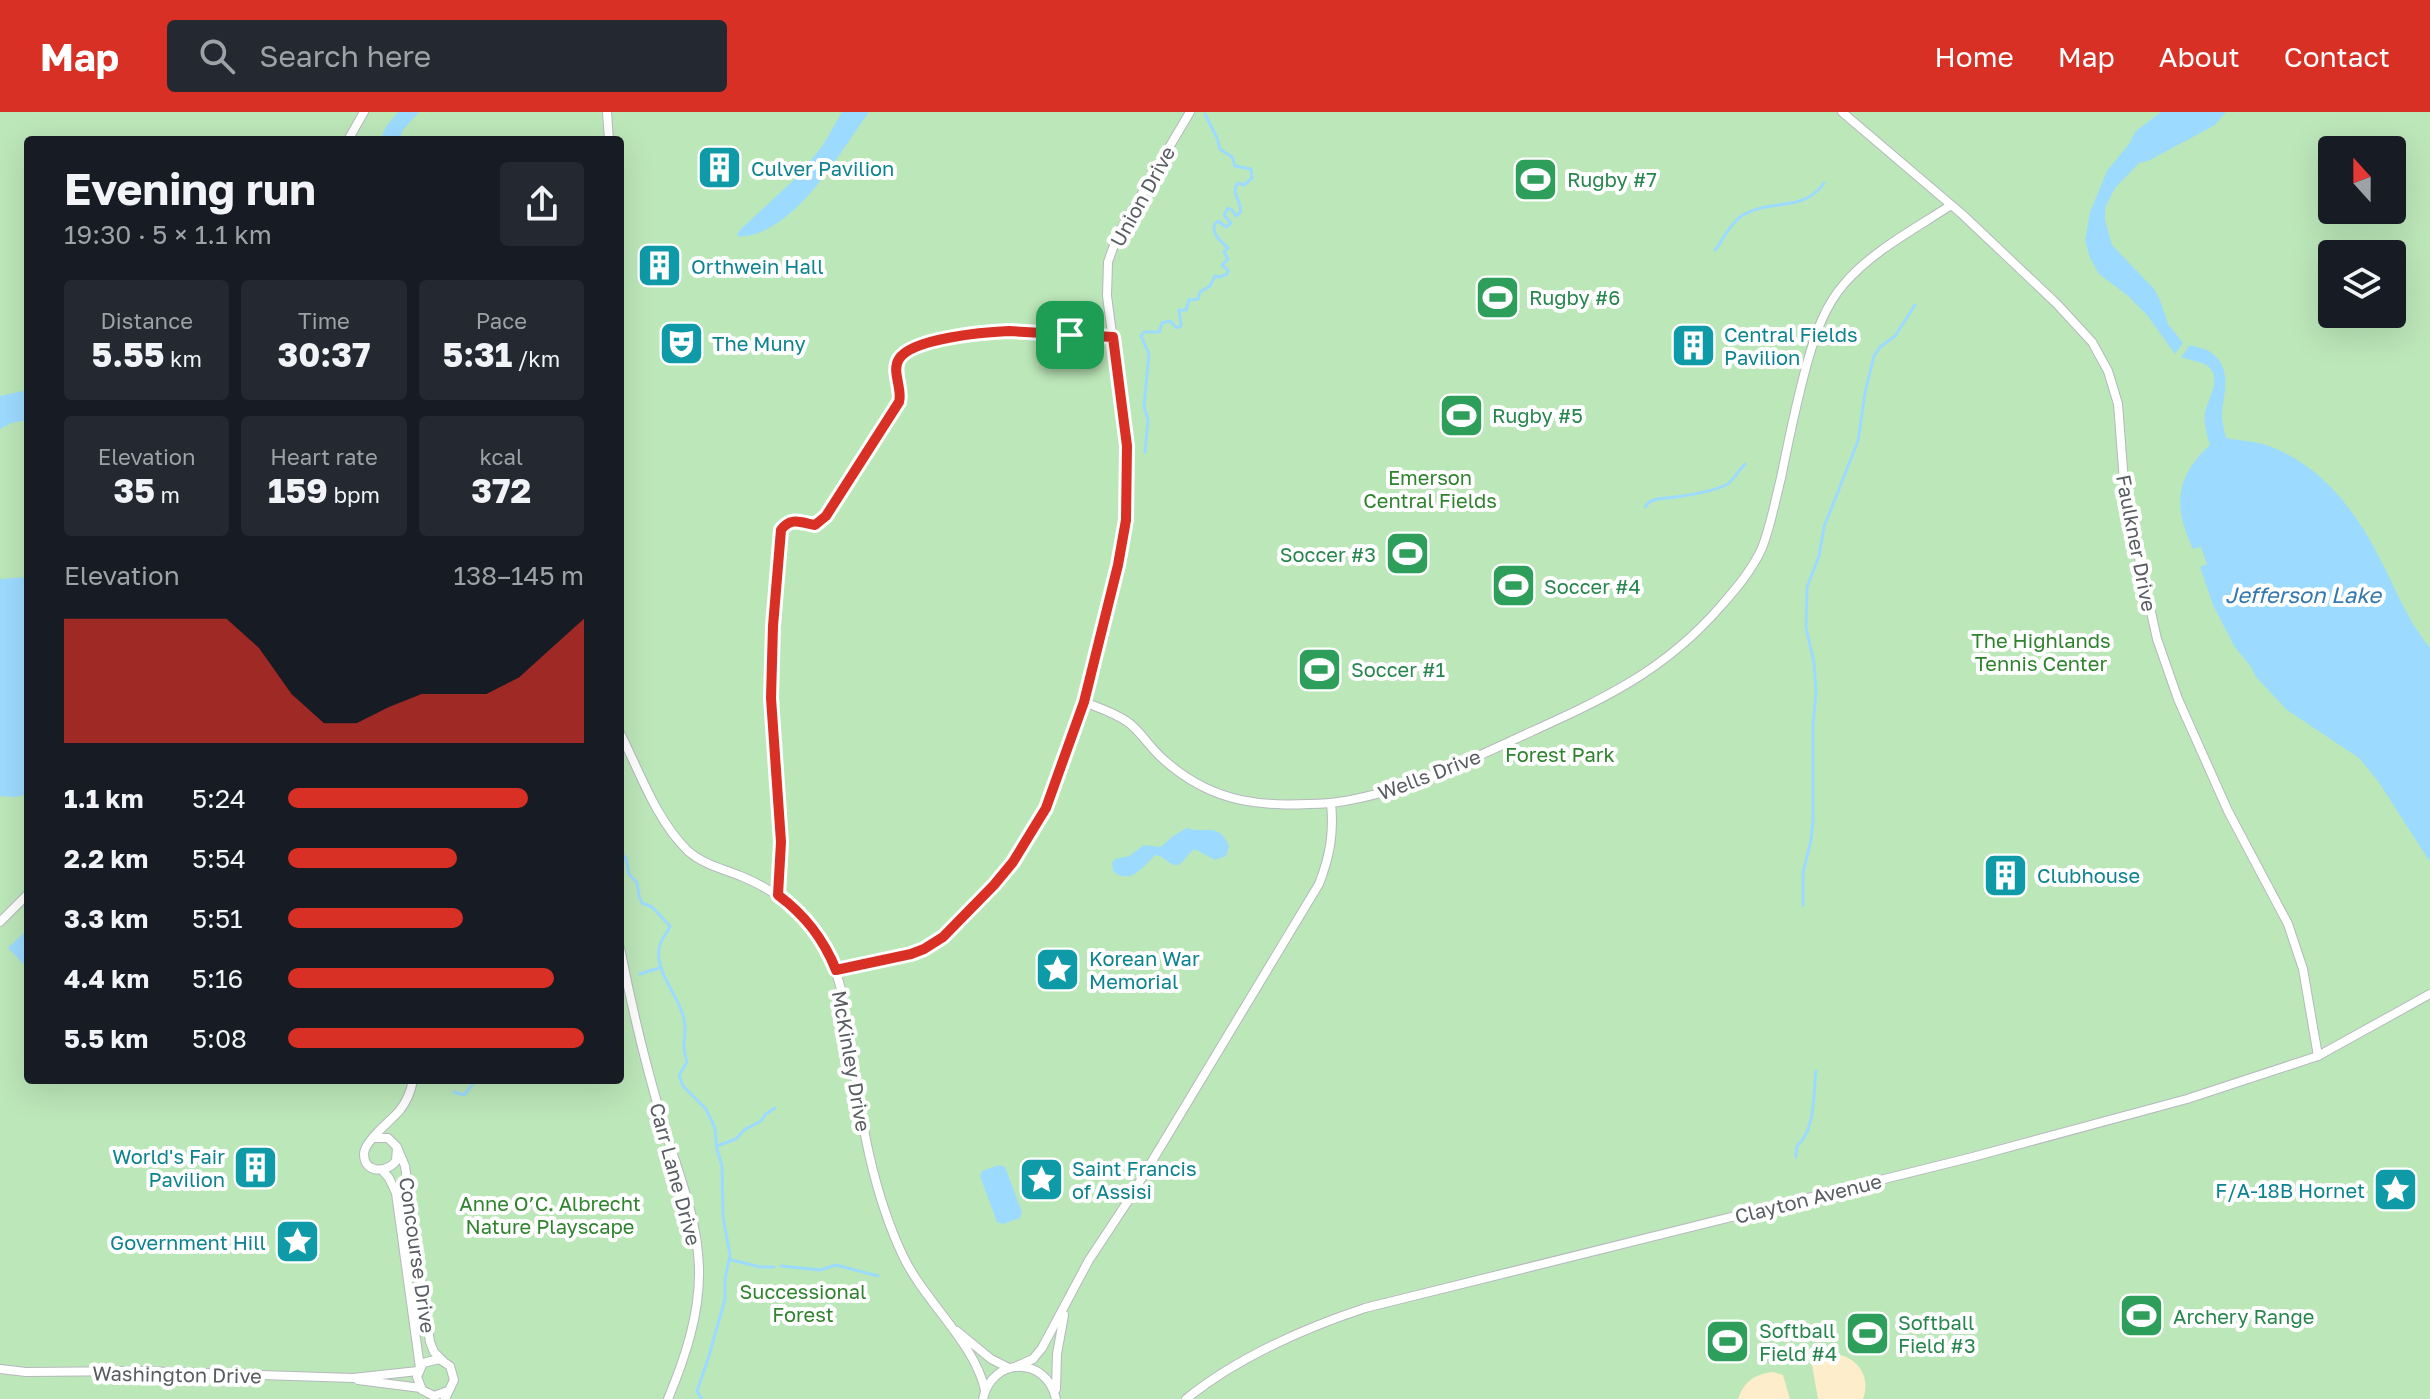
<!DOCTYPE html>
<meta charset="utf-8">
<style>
body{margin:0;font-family:"Golos Text",sans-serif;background:#242831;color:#f1f3f6;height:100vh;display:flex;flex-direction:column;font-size:30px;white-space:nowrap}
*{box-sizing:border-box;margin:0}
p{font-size:26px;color:#9ea1a6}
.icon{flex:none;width:44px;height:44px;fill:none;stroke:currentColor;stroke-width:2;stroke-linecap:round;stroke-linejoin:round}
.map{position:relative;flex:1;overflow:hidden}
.panel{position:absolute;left:24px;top:24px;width:600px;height:948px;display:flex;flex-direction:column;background:#171b24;border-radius:8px;box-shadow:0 8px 32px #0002}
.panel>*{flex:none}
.needle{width:52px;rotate:339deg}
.tools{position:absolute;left:2318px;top:24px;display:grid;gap:16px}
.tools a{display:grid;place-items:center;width:88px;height:88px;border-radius:8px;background:#171b24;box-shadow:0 8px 32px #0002;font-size:40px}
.pin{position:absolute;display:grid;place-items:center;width:68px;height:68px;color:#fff;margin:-34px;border-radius:16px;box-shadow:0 4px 12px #0006}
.round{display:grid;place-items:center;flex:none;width:84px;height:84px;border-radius:8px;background:#242831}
.headline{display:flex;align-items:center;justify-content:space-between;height:136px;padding:0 40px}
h1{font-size:44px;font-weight:700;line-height:60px}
.stats{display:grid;grid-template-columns:repeat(3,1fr);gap:12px;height:136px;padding:8px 40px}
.stats div{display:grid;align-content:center;border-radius:8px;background:#242831;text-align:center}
.stats b{font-size:34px;font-weight:700}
.stats small{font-size:22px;font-weight:400}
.stats p{font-size:22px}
.chart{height:224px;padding:16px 40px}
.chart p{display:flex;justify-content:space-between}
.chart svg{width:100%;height:144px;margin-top:8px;fill:#d93025;opacity:.7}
ul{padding:0 40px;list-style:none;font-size:26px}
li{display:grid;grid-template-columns:128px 96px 1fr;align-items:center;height:60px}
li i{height:20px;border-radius:10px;background:#d93025}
header{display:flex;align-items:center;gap:48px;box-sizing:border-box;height:112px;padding:0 40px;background:#d93025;color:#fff}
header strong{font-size:38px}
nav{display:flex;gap:44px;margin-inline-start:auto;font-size:28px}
.search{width:560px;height:72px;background:#242831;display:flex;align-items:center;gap:20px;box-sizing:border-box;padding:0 28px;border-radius:8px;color:#9ea1a6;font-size:30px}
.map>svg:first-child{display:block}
.green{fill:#bce7b9;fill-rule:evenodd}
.sand{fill:#fdedca}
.water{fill:#9cdbff}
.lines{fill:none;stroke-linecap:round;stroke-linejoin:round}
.stream{stroke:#9cdbff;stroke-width:3}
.street-casing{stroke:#b5b8bd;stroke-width:10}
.street{stroke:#fff;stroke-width:8}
.route-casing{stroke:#fff;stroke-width:16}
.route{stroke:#d93025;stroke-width:10}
.labels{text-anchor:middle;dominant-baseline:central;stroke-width:8;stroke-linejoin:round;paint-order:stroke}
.culture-label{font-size:20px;fill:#0d838f;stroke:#fff;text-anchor:start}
.leisure-label{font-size:20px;fill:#27864d;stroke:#fff;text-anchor:start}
.street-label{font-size:20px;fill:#585d61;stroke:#fff}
.park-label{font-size:20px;fill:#2f832e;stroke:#fff}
.water-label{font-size:22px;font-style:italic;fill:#3277ae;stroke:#fff}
</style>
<header>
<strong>Map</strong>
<div class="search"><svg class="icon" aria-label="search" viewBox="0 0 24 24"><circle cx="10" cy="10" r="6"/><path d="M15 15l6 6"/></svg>Search here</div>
<nav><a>Home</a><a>Map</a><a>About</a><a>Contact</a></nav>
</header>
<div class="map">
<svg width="2430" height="1287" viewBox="0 0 2430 1287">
<rect width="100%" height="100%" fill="#ede9df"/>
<path class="green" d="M0 0H2430V1287H0ZM28 28H620V968H28ZM2332 38H2392V98H2332ZM2332 142H2392V202H2332Z"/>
<g class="sand">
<path d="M1836 1242C1859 1246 1871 1266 1863 1287H1818L1812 1253 1822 1246Z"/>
<path d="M1773 1260 1783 1263 1790 1287H1738C1744 1270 1754 1262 1773 1260Z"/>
</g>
<g class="water">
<path d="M398 0H419L403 18 399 28H380L386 15Z"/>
<path d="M842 0H869C840 40 806 103 758 121 752 124 746 123 740 125L737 122 741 117 798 64 823 33Z"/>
<path d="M2161 0H2226L2215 13 2206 18 2148 49 2139 51 2115 76 2105 96V108L2112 133 2154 177 2160 188 2168 212 2183 231 2175 242 2147 203 2127 183 2099 162 2090 146 2085 128 2090 100 2107 59 2129 32 2136 19Z"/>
<path d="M2190 233C2197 236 2207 236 2213 242 2232 257 2224 282 2222 301 2222 310 2224 318 2226 326 2241 329 2254 329 2269 334 2320 353 2355 397 2379 445 2396 477 2407 508 2430 536V750L2378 669 2359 646 2287 598 2256 565 2251 555 2234 534 2213 493 2200 455 2207 452 2201 435 2193 437C2173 395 2175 365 2210 333 2207 322 2203 311 2205 300 2208 286 2224 264 2206 253 2199 249 2188 248 2181 245Z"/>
<path d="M28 278V308L11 311 0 317V284Z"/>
<path d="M28 465V682L16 685 0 684V467Z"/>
<path d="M1187 716C1206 722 1219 710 1229 734L1226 744 1215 748 1194 737 1179 753C1168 754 1164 743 1155 743 1143 755 1130 774 1113 759L1112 751 1115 747 1129 744 1144 733 1161 735 1173 724Z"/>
<path d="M28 817V857L8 836Z"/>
<path d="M999 1053 1005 1055 1022 1100 1020 1106 1003 1112 997 1110 980 1064 982 1059Z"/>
</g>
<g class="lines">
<g class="stream">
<path d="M1715 138C1724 127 1730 111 1743 103 1772 86 1803 101 1824 71"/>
<path d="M1145 340 1148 308 1144 295 1149 242 1141 224 1144 220H1159L1162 211 1170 209 1177 216 1181 214 1179 198H1186L1189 188 1198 187 1200 180 1210 174 1215 164 1220 165 1227 162 1228 158 1222 153 1228 147 1224 140 1228 136C1221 130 1213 123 1214 113L1218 109 1226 115 1231 111 1224 103 1228 96 1232 98 1236 104 1240 101C1244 90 1229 82 1238 71L1244 73 1252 66 1251 57 1235 54 1232 45 1220 37 1217 26 1205 2"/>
<path d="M1645 395 1649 390 1657 387C1679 385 1710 381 1728 372 1731 370 1741 356 1745 352"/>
<path d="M620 739 626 747 629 762 637 771 639 784 642 791 652 795 670 814C668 821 663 824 661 830 650 856 680 884 684 907 688 924 680 931 687 950L679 963 683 974 706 997 715 1016 717 1038 722 1054 723 1105 730 1143 725 1167V1187L709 1244 697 1279 702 1287"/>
<path d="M1803 793V761L1811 728 1813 710V613L1816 580 1814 550 1806 516 1807 475 1819 444 1824 415 1858 329 1865 281 1874 244 1880 235 1895 224 1915 193"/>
<path d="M640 862 659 856"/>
<path d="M454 980 464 983 476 968"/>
<path d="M717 1034 736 1027 744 1018 761 1009 766 1002 775 996"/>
<path d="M1796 1045 1797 1034C1816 1017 1813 982 1816 959"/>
<path d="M731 1148 761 1155H774"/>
<path d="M781 1154 820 1158 836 1153 878 1164"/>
</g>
<defs>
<g id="street">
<path d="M607 0 609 28"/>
<path d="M1842 0 1963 103 2057 192 2092 230 2108 259 2118 292 2125 383 2157 527 2178 587 2228 699 2288 812 2303 857 2318 944"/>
<path d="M348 28 364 0"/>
<path d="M1084 590C1099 596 1116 601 1129 611 1142 621 1150 636 1163 647 1215 694 1265 695 1331 691"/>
<path d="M620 621C640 660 656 708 688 739 704 753 724 757 743 765 797 788 826 822 841 877 857 968 863 1059 903 1144 925 1190 974 1230 985 1278"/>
<path d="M778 783 781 730 771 586 773 514 781 418C791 404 802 411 815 413L826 404 899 290 901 281 896 253C900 241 909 239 920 235 982 211 1048 222 1113 225"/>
<path d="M0 810 28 782"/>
<path d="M620 836C632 896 646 956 664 1014 678 1061 698 1107 699 1157 700 1202 685 1246 668 1287"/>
<path d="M836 858 911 842 924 837 943 825 972 797 1013 750 1046 696 1084 590 1118 453 1126 408 1127 334 1107 184 1108 150 1118 122 1190 0"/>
<path d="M374 1026H388L397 1035 396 1049C387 1061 364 1062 364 1042 364 1029 392 1008 400 998 407 989 411 979 413 968"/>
<path d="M397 1035 405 1054 430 1230 434 1240 443 1249"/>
<path d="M382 1058 389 1066 396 1081 420 1256"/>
<path d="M957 1219 991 1247 1009 1256"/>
<path d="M1017 1254 1033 1247 1042 1236 1089 1148 1128 1089 1319 772C1330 744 1334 721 1331 691 1395 683 1455 655 1513 628 1594 591 1660 564 1720 495 1736 477 1752 458 1762 436 1771 413 1775 389 1781 366 1789 326 1797 287 1808 248 1816 220 1825 194 1844 172 1872 139 1915 117 1951 93"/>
<path d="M0 1257 26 1260 140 1259 353 1266 418 1259"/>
<path d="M358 1268 421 1276"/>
<path d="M1056 1277 1057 1242 1064 1203"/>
<path d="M445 1287 454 1268 450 1254 439 1247 423 1251 417 1265 422 1278 434 1284 448 1279"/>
<path d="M983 1287C992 1244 1047 1244 1056 1287"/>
<path d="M1186 1287C1238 1245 1302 1217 1365 1196L1969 1046 2187 987 2318 944 2430 882"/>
</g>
</defs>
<use href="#street" class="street-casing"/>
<use href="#street" class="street"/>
</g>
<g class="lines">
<defs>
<path id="route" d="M1009 219 1113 225 1127 334 1126 408 1118 453 1084 590 1046 696 1013 750 994 773 943 825 924 837 911 842 836 858C823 826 805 803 778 783L781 730 771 586 773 514 781 418C791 404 802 411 815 413L826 404 899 290C903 277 891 259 899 247 912 226 986 220 1009 219Z"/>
</defs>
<use href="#route" class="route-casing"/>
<use href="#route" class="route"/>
</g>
<defs>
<symbol id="building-square" viewBox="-11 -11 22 22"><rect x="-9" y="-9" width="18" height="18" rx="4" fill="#0f9aa8" stroke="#fff"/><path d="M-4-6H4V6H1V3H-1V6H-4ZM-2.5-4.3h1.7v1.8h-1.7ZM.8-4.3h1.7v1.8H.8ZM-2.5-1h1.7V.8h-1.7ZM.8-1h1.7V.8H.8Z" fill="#fff"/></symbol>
<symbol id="stadium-square" viewBox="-11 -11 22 22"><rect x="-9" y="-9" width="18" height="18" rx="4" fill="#2e9e5b" stroke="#fff"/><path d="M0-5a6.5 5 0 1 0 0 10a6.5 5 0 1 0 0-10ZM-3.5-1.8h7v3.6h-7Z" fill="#fff"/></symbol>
<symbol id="theatre-square" viewBox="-11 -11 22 22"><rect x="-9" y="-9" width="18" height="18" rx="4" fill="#0f9aa8" stroke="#fff"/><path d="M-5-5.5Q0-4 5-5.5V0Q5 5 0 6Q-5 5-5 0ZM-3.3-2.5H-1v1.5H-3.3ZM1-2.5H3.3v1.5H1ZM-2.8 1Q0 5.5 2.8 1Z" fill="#fff"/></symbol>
<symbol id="sight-square" viewBox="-11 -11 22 22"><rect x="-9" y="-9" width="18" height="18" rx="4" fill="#0f9aa8" stroke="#fff"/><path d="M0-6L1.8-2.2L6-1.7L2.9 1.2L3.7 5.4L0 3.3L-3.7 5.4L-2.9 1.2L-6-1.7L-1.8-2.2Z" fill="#fff"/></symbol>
</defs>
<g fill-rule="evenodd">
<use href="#building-square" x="694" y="30" width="51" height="51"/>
<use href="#stadium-square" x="1510" y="42" width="51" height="51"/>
<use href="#building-square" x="634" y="128" width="51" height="51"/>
<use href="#stadium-square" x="1472" y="160" width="51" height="51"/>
<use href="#theatre-square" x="656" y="206" width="51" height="51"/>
<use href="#building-square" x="1668" y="208" width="51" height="51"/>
<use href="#stadium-square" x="1436" y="278" width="51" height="51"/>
<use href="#stadium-square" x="1382" y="416" width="51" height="51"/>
<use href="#stadium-square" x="1488" y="448" width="51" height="51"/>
<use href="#stadium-square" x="1294" y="532" width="51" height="51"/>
<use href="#building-square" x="1980" y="738" width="51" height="51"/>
<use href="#sight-square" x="1032" y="832" width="51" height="51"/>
<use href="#building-square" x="230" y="1030" width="51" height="51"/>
<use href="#sight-square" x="1016" y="1042" width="51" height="51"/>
<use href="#sight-square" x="2370" y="1052" width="51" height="51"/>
<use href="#sight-square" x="272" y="1104" width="51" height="51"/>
<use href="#stadium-square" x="2116" y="1178" width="51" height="51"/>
<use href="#stadium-square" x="1842" y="1196" width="51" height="51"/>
<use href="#stadium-square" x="1702" y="1204" width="51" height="51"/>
</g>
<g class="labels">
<g class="culture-label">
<text x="751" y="56">Culver Pavilion</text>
<text x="691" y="154">Orthwein Hall</text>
<text x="1724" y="222">Central Fields<tspan x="1724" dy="23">Pavilion</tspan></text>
<text x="712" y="231">The Muny</text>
<text x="2037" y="763">Clubhouse</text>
<text x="1089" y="846">Korean War<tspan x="1089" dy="23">Memorial</tspan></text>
<text x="225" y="1044" text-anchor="end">World's Fair<tspan x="225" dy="23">Pavilion</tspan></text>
<text x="1072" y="1056">Saint Francis<tspan x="1072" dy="23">of Assisi</tspan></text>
<text x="2365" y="1078" text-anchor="end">F/A-18B Hornet</text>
<text x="266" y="1130" text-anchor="end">Government Hill</text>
</g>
<g class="leisure-label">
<text x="1567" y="67">Rugby #7</text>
<text x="1529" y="185">Rugby #6</text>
<text x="1492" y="303">Rugby #5</text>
<text x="1376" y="442" text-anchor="end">Soccer #3</text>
<text x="1544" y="474">Soccer #4</text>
<text x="1351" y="557">Soccer #1</text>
<text x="2173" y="1204">Archery Range</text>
<text x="1898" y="1210">Softball<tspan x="1898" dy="23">Field #3</tspan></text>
<text x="1759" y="1218">Softball<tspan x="1759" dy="23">Field #4</tspan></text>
</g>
<g class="street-label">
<text transform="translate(1142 84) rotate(-61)">Union Drive</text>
<text transform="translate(2137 431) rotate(79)">Faulkner Drive</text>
<text transform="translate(1429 662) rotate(-21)">Wells Drive</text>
<text transform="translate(852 949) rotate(80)">McKinley Drive</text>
<text transform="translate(676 1062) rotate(75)">Carr Lane Drive</text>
<text transform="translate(1808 1086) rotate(-14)">Clayton Avenue</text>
<text transform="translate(418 1143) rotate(82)">Concourse Drive</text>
<text transform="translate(177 1262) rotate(1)">Washington Drive</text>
</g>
<g class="park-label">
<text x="1430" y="365">Emerson<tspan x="1430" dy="23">Central Fields</tspan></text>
<text x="2041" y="528">The Highlands<tspan x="2041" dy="23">Tennis Center</tspan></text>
<text x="1560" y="642">Forest Park</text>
<text x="550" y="1091">Anne O’C. Albrecht<tspan x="550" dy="23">Nature Playscape</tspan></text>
<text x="803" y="1179">Successional<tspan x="803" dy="23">Forest</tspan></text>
</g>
<g class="water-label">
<text x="2303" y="482">Jefferson Lake</text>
</g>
</g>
</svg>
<div class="tools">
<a><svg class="needle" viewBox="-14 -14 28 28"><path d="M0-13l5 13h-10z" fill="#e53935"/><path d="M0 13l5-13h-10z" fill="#9ea1a6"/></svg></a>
<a><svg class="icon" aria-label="layers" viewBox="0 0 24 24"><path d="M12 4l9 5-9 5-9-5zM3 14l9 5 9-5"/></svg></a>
</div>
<div class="pin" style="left:1070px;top:223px;background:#1e9e55"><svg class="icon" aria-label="arrive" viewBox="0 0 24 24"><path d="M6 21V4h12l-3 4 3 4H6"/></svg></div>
<section class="panel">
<div class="headline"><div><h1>Evening run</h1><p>19:30 · 5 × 1.1 km</p></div><a class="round"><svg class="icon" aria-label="share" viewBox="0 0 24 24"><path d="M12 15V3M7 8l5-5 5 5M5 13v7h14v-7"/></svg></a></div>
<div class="stats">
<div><p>Distance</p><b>5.55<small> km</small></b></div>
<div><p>Time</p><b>30:37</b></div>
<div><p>Pace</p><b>5:31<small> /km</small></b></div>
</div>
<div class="stats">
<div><p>Elevation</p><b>35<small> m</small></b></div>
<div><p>Heart rate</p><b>159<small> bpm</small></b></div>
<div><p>kcal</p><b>372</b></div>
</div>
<div class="chart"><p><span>Elevation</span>138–145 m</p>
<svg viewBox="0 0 160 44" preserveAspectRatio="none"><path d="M0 44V6L10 6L20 6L30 6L40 6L50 6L60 15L70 29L80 38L90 38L100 33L110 29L120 29L130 29L140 24L150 15L160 6V44z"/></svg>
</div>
<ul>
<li><b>1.1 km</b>5:24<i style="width:81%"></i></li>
<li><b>2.2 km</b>5:54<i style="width:57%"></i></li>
<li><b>3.3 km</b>5:51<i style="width:59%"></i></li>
<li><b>4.4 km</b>5:16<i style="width:90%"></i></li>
<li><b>5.5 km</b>5:08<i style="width:100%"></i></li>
</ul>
</section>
</div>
